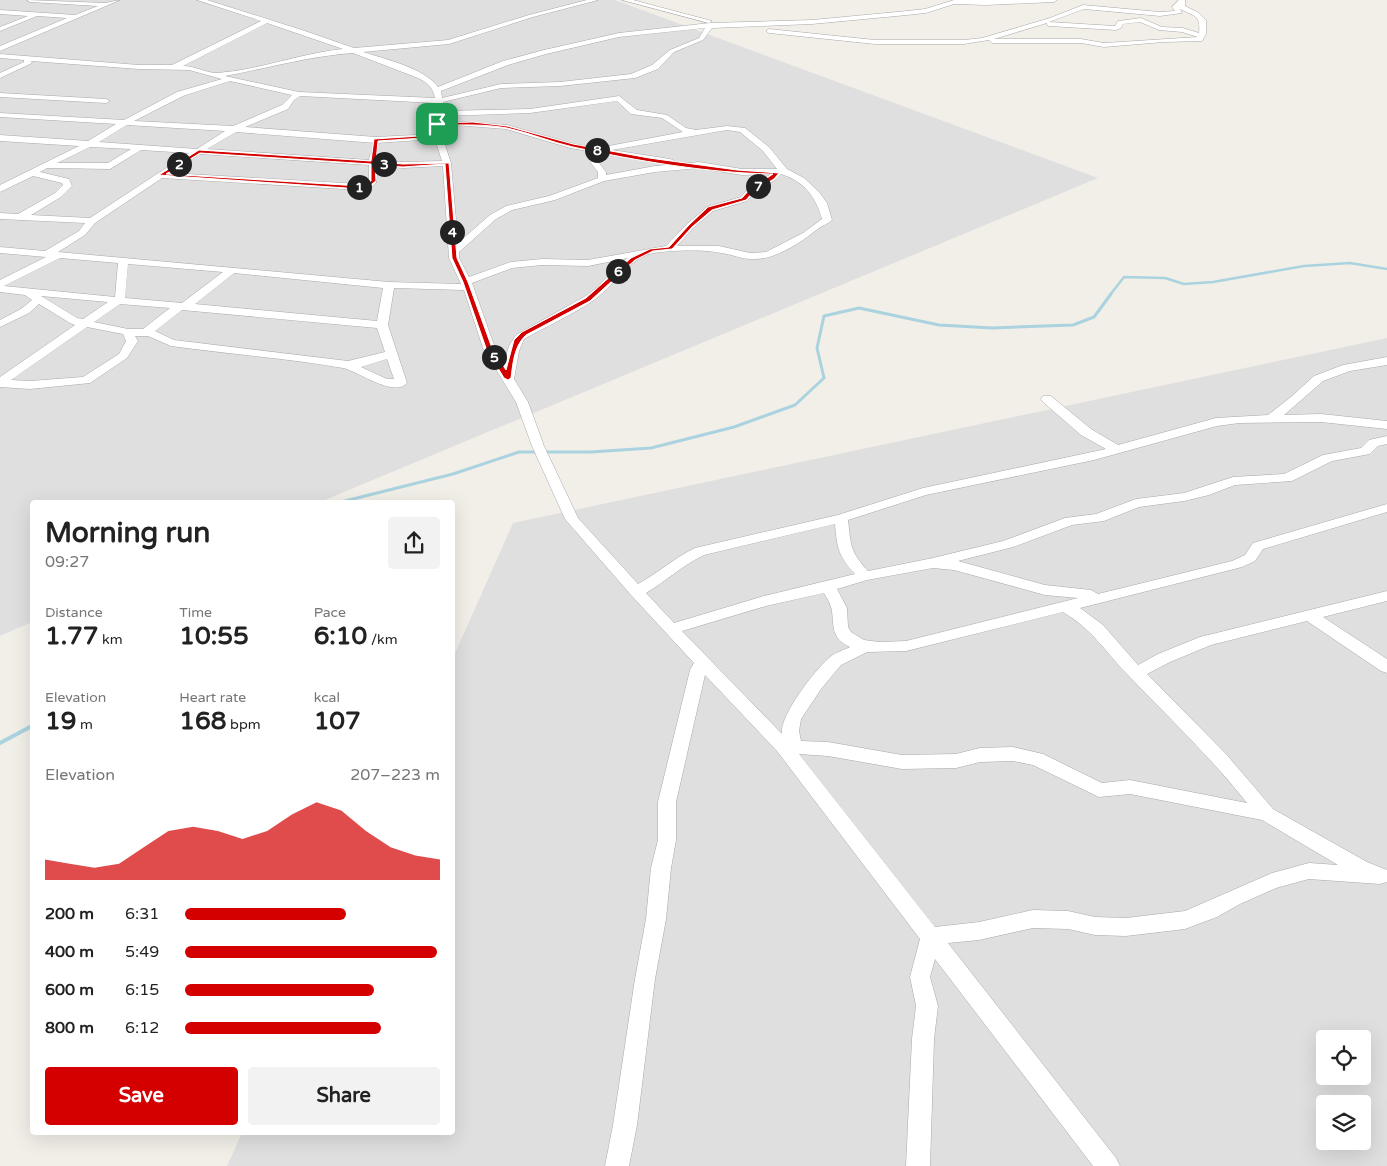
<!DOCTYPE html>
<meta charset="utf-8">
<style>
body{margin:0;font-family:"Varela Round",sans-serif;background:#f2f2f2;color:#222;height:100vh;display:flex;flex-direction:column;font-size:19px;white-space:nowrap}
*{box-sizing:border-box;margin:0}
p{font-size:16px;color:#767676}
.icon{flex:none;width:28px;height:28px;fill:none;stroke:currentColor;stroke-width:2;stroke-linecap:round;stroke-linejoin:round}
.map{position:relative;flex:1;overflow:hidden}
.drawer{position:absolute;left:30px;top:500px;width:425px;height:635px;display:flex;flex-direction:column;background:#fff;border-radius:5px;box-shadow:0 5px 20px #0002}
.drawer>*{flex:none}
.buttons{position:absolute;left:1316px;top:1030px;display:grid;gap:10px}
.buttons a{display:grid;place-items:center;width:55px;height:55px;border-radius:5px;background:#fff;box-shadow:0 5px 20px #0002;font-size:25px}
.pin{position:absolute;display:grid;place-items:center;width:42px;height:42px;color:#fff;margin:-21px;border-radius:10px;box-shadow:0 2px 8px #0006}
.km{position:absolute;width:25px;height:25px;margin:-12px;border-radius:50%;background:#222;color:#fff;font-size:14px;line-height:25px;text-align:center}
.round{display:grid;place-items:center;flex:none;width:52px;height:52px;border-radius:5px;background:#f2f2f2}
.summary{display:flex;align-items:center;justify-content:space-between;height:85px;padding:0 15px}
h1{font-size:28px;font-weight:700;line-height:38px}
.stats{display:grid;grid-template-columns:repeat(3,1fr);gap:8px;height:85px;padding:5px 15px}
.stats div{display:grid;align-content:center}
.stats b{font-size:25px;font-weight:700}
.stats small{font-size:14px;font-weight:400}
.stats p{font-size:14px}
.chart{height:140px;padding:10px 15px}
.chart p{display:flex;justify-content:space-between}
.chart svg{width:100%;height:90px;margin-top:5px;fill:#d40000;opacity:.7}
.cta{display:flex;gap:10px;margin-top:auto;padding:10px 15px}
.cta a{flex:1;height:58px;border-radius:5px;background:#d40000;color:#fff;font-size:20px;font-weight:700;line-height:58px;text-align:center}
.cta a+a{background:#f2f2f2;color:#222}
ul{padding:0 15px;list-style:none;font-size:16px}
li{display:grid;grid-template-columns:80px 60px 1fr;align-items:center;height:38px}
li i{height:12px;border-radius:6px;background:#d40000}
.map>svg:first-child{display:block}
.residential{fill:#e0dfdf;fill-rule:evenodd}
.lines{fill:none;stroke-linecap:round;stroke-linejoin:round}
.stream-far2{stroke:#aad3df;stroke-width:2.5}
.stream-far1{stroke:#aad3df;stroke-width:3}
.stream{stroke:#aad3df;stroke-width:4}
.street-casing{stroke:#a9a9a9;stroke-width:1}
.street{fill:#fff;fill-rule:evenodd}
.route{fill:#d40000;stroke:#fff;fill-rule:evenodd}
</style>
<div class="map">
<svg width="1387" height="1166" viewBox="0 0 1387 1166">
<rect width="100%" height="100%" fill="#f2efe9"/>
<g class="residential">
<path d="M0 0H615L1098 178 320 502H32V622L0 636Z"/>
<path d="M1387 338V1166H227L242 1133 452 1132 453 658 513 523ZM1325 1039H1362V1076H1325ZM1325 1104H1362V1141H1325Z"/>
</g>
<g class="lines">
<path class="stream-far2" d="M1110 295 1124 277 1165 278 1184 284 1213 282 1304 266 1350 263 1387 269"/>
<path class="stream-far1" d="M341 502 453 474 519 452H591L651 448 734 427 795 405 824 378 817 348 824 316 859 308 939 325 992 328 1073 325 1094 317 1111 294"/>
<path class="stream" d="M0 743 32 726"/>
<defs>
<g id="street">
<path d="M27 0 105 3 120 0 0 51V46L67 18 37 16 0 31V27L28 16 0 14V10L75 15 98 6 30 2Z"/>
<path d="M197 0H207L305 31 354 48 448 40 529 15 587 0H598L533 17 449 44 363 52C385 59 424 68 438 87L503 61 544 50 619 33 710 23 812 20 907 11 925 9 954 0H1057L1054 2 986 5 954 4 926 13 907 15 812 24 712 28 703 40 674 52 658 69 635 78 560 86 501 88 443 102V111L530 109 619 96 637 110 667 115 686 128 696 130 727 126 745 128 769 147 787 169 804 178 819 192 827 203 832 220C828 224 823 225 819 228 799 243 777 260 751 259 741 259 731 254 721 253 705 249 665 250 649 254 630 259 611 288 594 300 572 315 547 326 524 339L519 351 514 379 528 402 544 446 578 518 638 584C658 573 674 558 695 548L838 515 923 488 1106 449 1081 435 1043 402 1041 399 1043 396H1051L1091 429 1118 445 1216 418 1268 415 1291 397 1314 376 1343 365 1387 357V365L1350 371 1323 381 1284 415 1321 414 1387 421V429L1321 422 1239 423 1217 426 1094 460 926 495 848 520C851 546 850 551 868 571L933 558 1003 541 1065 518 1096 514 1136 499 1184 493 1233 477 1284 474 1323 455 1361 448 1369 440 1387 436V444L1378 446 1370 454 1332 461 1292 481 1235 485 1209 495 1184 501 1139 507 1104 521 1072 525 1013 547 958 561 1045 585 1091 590 1098 594 1232 561 1245 555 1253 543 1387 504V512L1263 549 1255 561 1242 567 1080 608 1103 625 1138 665 1158 654 1200 637 1387 591V601L1323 617 1387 659V673L1381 671 1307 621 1211 645 1170 662 1147 674 1226 754 1273 809 1367 862 1387 870V882L1380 884 1309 879 1276 888 1240 904 1217 917 1185 929 1126 936 1095 935 1068 929 1033 928 979 940 948 943 1116 1158 1120 1166H1093L935 959 930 977 938 1006 934 1039 930 1166H906L912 1039 916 1006 910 977 920 939 777 751 705 675 676 802V840L671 868 666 919 655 979 637 1125 629 1166H605L613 1125 635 979 646 919 651 868 658 840V802L690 670 694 663 631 595 565 519 532 446 516 402 483 348 464 290 394 288 388 325 407 383C394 398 358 371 343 368 286 358 228 354 171 346L148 336H135L138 341 127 358 90 383 30 389 0 387V377L75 325 70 323 39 304 29 313 0 327V320L21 309 32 300 25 295 0 292V280L46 257 0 253V247L45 251 79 231 85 223 0 219V213L18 214 55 193 63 185 62 183 33 176 0 192V185L79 146 0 141V135L88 141 116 124 0 117V113L124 120 177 92 222 79 189 70 139 69 31 61 32 63 0 78V73L24 62V60L0 58V54L139 65H172L261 21ZM267 23 343 49C301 53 260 70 217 73 206 73 195 66 183 66ZM705 28 699 38 670 50 652 65 631 74 560 82 501 84 442 98 441 91 508 65 546 54 619 37ZM353 53 418 78C428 83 433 87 435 98L299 92 225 76C268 68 310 56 353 53ZM230 81 292 95 282 105 233 126 134 121 183 96ZM300 96 435 103 434 134 376 137 245 127 288 109 294 100ZM617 101 631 114 662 118 683 132 598 148 574 144 507 125 452 121V125H455L506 129 570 148 594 152 591 163 598 172V178L549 196 506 206 490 215 458 243 451 163 442 136 443 116 530 113ZM127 125 225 131 197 149 99 142ZM727 130 740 132 763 151 777 169H742L699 162 655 166 606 175V172L599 163 602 153 673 164V160L670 159 612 150ZM236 132 376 143 435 139 442 161 403 162 378 161V155L374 152 370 155 369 160 207 149ZM90 147 131 149 108 163H57ZM141 150 189 153 90 218 31 215 61 197 72 186 69 179 40 172 47 168 110 169ZM200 154 369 165V180L360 184 170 173ZM378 166 403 168 443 166 449 258 461 284 389 282 58 252 85 235 95 223 162 178 360 190 370 188 376 183ZM699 168 742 175 771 174 749 188 741 197 707 207 687 224 666 246 588 260 542 259 511 262 469 277 459 258V252L496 219 512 210 555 200 604 181 655 172ZM781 174C804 181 816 197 822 219L803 233 766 252 750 253 719 246H677L693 228 713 211 747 201 755 192 775 180ZM60 258 118 263 115 297 4 286ZM628 258 619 264 598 287 584 297 516 335 509 346 504 363 495 348 472 283 512 268 542 265 588 266ZM128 264 223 272 182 303 125 298ZM234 273 383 288 377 321 195 304ZM41 296 108 302 83 319 77 318ZM120 304 170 308 143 329H128L94 322ZM182 310 377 328 385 352 348 361 174 340 155 331ZM87 327 123 334 126 341 119 354 83 377 30 381 11 380ZM387 359 394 379H387L361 367ZM835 524C837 547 838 556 855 574L764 596 674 623 646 593C666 581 683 565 704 555ZM933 568 954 570 1045 595 1078 598 906 641 879 642 864 640 851 632 848 627 847 608 837 589 867 580ZM824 593C827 598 831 604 832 611 834 627 831 638 850 647 844 650 834 653 829 658 815 670 779 716 782 734L682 631 766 606ZM1063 612C1093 630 1104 650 1126 673 1167 716 1210 756 1247 803L1130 780 1102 783 1043 754 1013 747 980 748 956 754 902 755 828 742 801 741 799 731 801 719 821 689 841 665 867 652 906 651ZM799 754 828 756 902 769 956 768 980 762 1013 761 1033 765 1099 797 1130 794 1262 820 1338 865 1309 863 1272 873 1185 911 1126 918 1095 917 1068 911 1033 910 979 922 935 927Z"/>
<path d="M622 0H633L712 21 709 23Z"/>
<path d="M1179 0H1185V6L1199 13 1206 20V34L1202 41 1164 42 1104 47 1081 43H992L989 40 964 44H875L769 33 766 31 769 29 875 40H964L982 38 1050 18 1083 5 1160 12 1175 11 1172 7ZM1084 9 1160 16 1182 13 1180 9C1194 16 1201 15 1199 33L1183 28 1162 27 1141 18 1118 21 1115 26 1049 22ZM1140 22 1159 30 1182 32 1198 37 1104 43 1081 39H994L1047 23V25L1049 26 1116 30 1121 28 1123 24Z"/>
<path d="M0 93 106 99 110 101 106 103 0 97Z"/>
</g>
</defs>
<use href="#street" class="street-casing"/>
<use href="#street" class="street"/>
</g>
<path class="route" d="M473 122 507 126 573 144 649 158 737 170 779 173 774 179 754 191 746 200 712 210 692 227 672 249 653 251 635 260 590 301 526 335C514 346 513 363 511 378L508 380 504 378 486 348 463 282 452 258 445 164 403 167 375 165 376 181 368 187 360 189 159 175 199 150 371 161 374 139 435 135V123ZM439 125C462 125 485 124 507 128 530 133 551 142 573 147 638 161 707 173 773 174L750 189 742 198 708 207 689 225 669 247 650 249 631 258 586 298 522 332 514 340 506 370 492 348 468 282 457 258 449 163 403 164 376 162 378 141 439 137ZM200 153 371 164V181L360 186 166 174Z"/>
</svg>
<div class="buttons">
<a><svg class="icon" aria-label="locate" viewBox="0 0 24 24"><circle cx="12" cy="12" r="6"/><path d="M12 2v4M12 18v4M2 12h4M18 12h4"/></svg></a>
<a><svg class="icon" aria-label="layers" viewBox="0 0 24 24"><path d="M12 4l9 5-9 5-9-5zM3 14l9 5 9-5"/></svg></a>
</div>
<div class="pin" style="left:437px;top:124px;background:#1e9e55"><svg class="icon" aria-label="arrive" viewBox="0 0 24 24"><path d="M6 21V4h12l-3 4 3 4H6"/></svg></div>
<b class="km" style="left:359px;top:187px">1</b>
<b class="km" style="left:179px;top:164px">2</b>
<b class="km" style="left:384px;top:164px">3</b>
<b class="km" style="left:452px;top:232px">4</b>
<b class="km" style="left:494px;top:357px">5</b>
<b class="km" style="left:618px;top:271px">6</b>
<b class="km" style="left:758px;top:186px">7</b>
<b class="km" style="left:597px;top:150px">8</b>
<section class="drawer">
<div class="summary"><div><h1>Morning run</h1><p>09:27</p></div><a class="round"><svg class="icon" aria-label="share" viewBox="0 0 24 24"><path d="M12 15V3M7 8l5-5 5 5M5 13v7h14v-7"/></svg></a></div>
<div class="stats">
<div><p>Distance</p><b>1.77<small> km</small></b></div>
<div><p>Time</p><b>10:55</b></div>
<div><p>Pace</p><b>6:10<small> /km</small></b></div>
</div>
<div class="stats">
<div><p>Elevation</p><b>19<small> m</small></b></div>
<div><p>Heart rate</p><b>168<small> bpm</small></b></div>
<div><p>kcal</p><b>107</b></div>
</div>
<div class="chart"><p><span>Elevation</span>207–223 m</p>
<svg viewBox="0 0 160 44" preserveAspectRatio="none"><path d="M0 44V34L10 36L20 38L30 36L40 28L50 20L60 18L70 20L80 24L90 20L100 12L110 6L120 10L130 20L140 28L150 32L160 34V44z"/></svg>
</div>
<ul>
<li><b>200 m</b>6:31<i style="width:63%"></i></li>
<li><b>400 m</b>5:49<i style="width:99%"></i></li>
<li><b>600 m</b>6:15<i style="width:74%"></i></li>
<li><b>800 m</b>6:12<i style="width:77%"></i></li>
</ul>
<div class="cta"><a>Save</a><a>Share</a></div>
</section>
</div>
